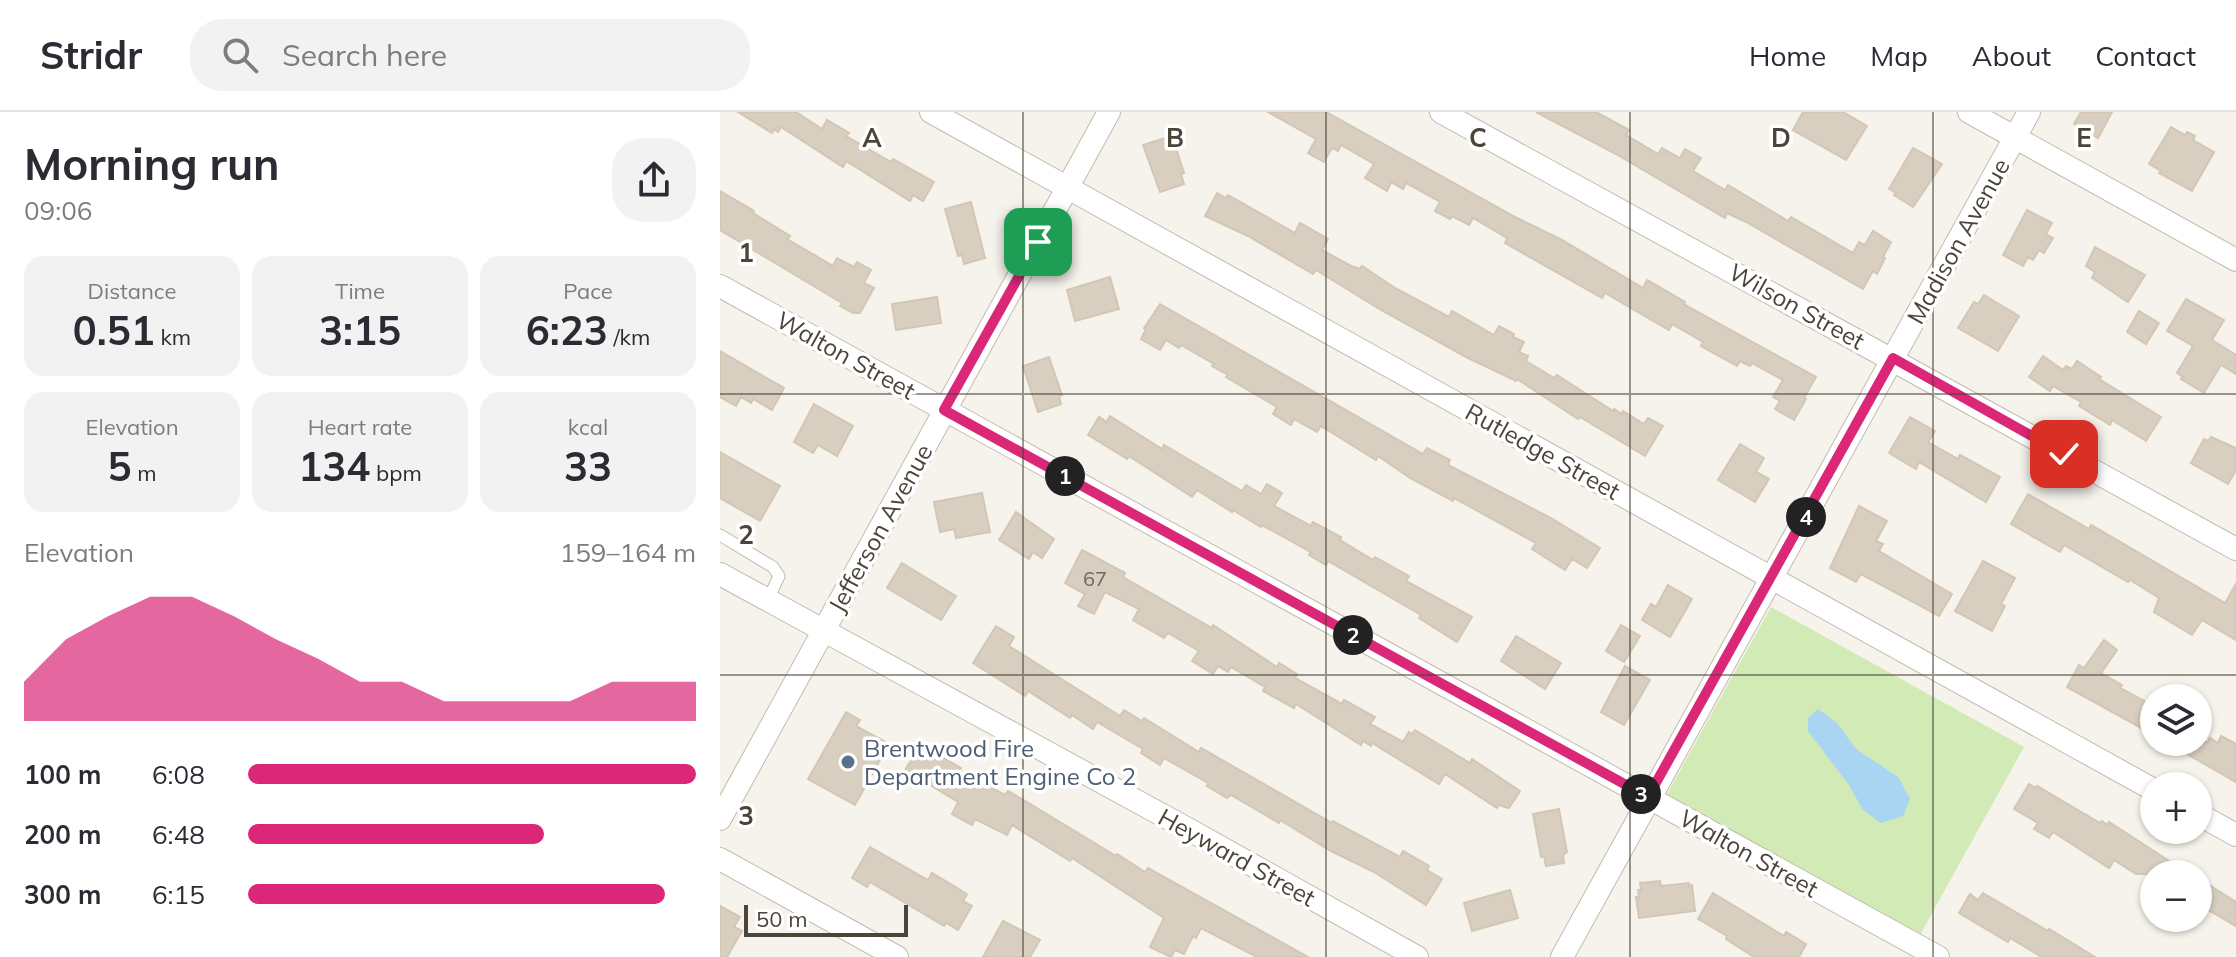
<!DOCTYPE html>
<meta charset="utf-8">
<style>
body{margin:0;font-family:Mulish,sans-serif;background:#f2f2f3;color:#2b2b33;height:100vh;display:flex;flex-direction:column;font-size:30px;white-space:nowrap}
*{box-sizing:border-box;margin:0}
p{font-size:26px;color:#7c7c81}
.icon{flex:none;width:44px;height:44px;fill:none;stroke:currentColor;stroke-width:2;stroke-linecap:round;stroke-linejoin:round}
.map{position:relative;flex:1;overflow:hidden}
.sheet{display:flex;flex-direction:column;background:#fff;width:720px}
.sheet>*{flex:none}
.controls{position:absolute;left:1420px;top:572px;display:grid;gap:16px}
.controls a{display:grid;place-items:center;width:72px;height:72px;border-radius:50%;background:#fff;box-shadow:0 2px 6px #0004;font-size:40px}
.scale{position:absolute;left:24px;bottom:20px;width:164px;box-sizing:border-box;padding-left:8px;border:4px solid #4b4439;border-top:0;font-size:22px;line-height:28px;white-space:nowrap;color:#4b4439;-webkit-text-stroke:6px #fff;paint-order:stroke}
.pin{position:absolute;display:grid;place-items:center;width:68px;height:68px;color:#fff;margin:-34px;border-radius:16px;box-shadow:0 4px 12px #0006}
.km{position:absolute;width:40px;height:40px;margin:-20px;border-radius:50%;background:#222;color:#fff;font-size:22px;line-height:40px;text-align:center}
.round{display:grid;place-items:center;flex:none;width:84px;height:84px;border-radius:32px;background:#f2f2f3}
.headline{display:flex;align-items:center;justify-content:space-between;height:136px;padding:0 24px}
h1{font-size:44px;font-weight:700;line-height:60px}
.figures{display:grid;grid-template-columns:repeat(3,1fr);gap:12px;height:136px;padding:8px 24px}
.figures div{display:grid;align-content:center;border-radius:20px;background:#f2f2f3;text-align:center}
.figures b{font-size:40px;font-weight:700}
.figures small{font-size:22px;font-weight:400}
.figures p{font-size:22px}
.chart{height:224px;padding:16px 24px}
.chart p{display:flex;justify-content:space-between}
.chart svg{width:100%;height:144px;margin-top:8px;fill:#db2777;opacity:.7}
ul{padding:0 24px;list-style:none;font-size:26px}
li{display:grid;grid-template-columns:128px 96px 1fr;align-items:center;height:60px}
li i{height:20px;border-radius:10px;background:#db2777}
header{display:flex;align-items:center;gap:48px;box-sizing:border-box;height:112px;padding:0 40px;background:#fff;border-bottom:2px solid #e1e1e2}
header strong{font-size:38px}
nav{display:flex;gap:44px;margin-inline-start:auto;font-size:28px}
.search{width:560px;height:72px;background:#f2f2f3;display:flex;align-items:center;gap:20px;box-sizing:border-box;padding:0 28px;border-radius:32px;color:#7c7c81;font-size:30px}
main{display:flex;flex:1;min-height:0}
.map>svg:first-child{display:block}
.green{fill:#d2eab5}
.water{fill:#a9d4f2}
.building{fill:#d8cfc1;stroke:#d3c7b4;stroke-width:2}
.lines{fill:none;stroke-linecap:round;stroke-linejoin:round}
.service-casing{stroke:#c2bbae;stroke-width:13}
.minor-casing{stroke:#c2bbae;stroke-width:24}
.service{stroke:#fff;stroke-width:11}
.minor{stroke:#fff;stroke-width:22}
.route-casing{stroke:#fff;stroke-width:16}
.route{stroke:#db2777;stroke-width:10}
.grid{fill:none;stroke:#4b4439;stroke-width:2;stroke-opacity:0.55}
.service-dot{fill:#5c6f8a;stroke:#fff;stroke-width:3}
.labels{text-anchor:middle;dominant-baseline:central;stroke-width:7;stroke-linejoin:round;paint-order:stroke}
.number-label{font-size:20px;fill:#6e675b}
.street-label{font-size:24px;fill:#4b4439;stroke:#fff}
.service-label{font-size:24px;fill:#4e5e75;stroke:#fff;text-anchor:start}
.grid-label{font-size:26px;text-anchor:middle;font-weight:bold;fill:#4b4439;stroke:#fff;stroke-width:7;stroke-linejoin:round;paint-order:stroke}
</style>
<header>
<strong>Stridr</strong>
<div class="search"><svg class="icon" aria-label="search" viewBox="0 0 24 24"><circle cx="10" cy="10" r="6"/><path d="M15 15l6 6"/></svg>Search here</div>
<nav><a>Home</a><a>Map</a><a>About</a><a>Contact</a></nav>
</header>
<main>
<section class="sheet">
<div class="headline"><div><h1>Morning run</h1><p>09:06</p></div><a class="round"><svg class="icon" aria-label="share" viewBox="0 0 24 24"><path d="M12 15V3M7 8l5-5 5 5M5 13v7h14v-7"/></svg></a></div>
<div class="figures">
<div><p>Distance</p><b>0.51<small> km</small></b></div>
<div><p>Time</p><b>3:15</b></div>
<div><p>Pace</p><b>6:23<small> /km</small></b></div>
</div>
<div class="figures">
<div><p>Elevation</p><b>5<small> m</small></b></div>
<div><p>Heart rate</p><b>134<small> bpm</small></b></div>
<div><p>kcal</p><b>33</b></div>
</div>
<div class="chart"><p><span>Elevation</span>159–164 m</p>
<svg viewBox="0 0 160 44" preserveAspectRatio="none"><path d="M0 44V32L10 19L20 12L30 6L40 6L50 12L60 19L70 25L80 32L90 32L100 38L110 38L120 38L130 38L140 32L150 32L160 32V44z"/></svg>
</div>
<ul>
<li><b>100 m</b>6:08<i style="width:100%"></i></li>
<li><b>200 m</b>6:48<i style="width:66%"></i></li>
<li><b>300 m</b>6:15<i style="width:93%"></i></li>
</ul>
</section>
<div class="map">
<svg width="1516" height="845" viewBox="0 0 1516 845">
<rect width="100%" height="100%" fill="#f6f3ec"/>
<path class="green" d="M1051 495 1304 635 1200 823 947 682Z"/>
<path class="water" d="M1098 597 1117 611 1136 637 1178 665 1190 687 1183 704 1161 711 1143 698 1129 673 1088 619V606Z"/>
<g class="building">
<path d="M18 0H76L102 17 107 8 129 21 126 24 171 50 173 47 214 70 203 89 193 83 190 89 126 49 123 55 61 15 58 20 54 17 52 21Z"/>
<path d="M548 0H606L797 106 842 128 923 176 927 168 965 190 964 192 974 198 1096 265 1084 286 1086 287 1074 308 1055 297 1060 289 1053 285 1063 268 1032 251 1030 254 1020 249 1017 254 981 234 983 230 952 212 949 218 885 181 882 186 785 131 787 126 753 106 749 113 732 104 730 107 715 99 720 90 686 71 683 77 671 70 667 79 645 66 654 52 621 33 618 39 612 36 604 50 588 41 596 27Z"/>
<path d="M816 0H876L909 18 906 23 938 42 942 36 960 46 965 37 981 46 973 59 1005 78 1008 73 1068 109 1071 105 1133 141 1139 130 1145 133 1153 119 1171 130 1163 145 1165 146 1157 162 1153 159 1143 177 1026 110 1007 101 1005 106 896 42Z"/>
<path d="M1083 0H1123L1147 14 1126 48 1073 18Z"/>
<path d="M1361 0H1392L1378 26 1354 12Z"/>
<path d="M1451 15 1465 23 1467 20 1475 24 1473 28 1494 40 1472 79 1439 61 1441 59 1429 52Z"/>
<path d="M452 24 464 61 461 62 464 72 440 80 423 33Z"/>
<path d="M1193 36 1222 52 1193 95 1174 83 1176 81 1169 77Z"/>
<path d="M0 79 34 99 33 101 70 124 67 127 113 154 117 146 134 155 137 150 151 158 144 171 154 176 140 201H133L120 194 122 191 0 118Z"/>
<path d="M497 81 506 86 508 83 575 121 580 111 608 127 602 138 631 154 640 157 642 154 675 176 729 205 732 199 774 223 779 214 794 222 793 225 804 230 799 240 808 244 806 249 834 266 837 263 893 299 894 297 902 302 903 299 924 312 928 306 943 314 925 344 860 305 858 307 797 267 796 269 746 245 661 198 596 158 593 162 528 124 485 104Z"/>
<path d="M251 90 265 146 244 152 242 143 238 144 225 97Z"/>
<path d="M1307 98 1332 111 1326 122 1333 126 1324 141 1319 138 1313 148 1308 145 1303 154 1283 143Z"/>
<path d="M1375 135 1425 163 1408 190 1372 166 1375 160 1366 154Z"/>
<path d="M390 165 399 197 355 209 347 178Z"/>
<path d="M1264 183 1299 204 1278 239 1238 216 1254 190 1258 192Z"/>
<path d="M217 185 221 211 176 218 172 192Z"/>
<path d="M1466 187 1504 208 1492 228 1516 243V262L1501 253 1484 281 1461 267 1463 265 1457 261 1473 234 1447 219Z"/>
<path d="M440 192 703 342 707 336 730 348 728 353 831 406 880 436 867 456 852 447 845 458 812 437 816 431 734 386 733 389 690 366 658 344 656 348 601 314 597 320 574 307 571 313 553 302 557 295 506 265 508 263 492 254 494 252 461 233 459 236 446 228 440 238 421 227 426 217 424 216Z"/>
<path d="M1419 199 1439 211 1426 232 1407 220Z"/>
<path d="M0 239 64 276 52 298 33 287 31 291 21 285 16 294 0 285Z"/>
<path d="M1323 244 1343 258 1346 254 1352 257 1357 249 1381 265 1379 267 1441 305 1426 329 1392 308 1390 313 1359 294 1361 290 1333 274 1330 279 1309 265Z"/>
<path d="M329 245 342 283 339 284 341 292 318 300 303 254Z"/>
<path d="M94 292 133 314 117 344 98 333 93 341 74 330Z"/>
<path d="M390 304 442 337 444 333 522 379 526 373 541 382 547 372 562 381 554 394 591 414 593 410 621 425 620 428 653 448 655 445 689 464 686 469 752 505 737 530 699 506 701 503 608 449 606 453 589 443 591 440 542 413 541 415 513 398 512 400 477 378 472 385 409 344 407 347 368 323 379 305 387 310Z"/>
<path d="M1190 305 1215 319 1208 330 1238 347 1240 343 1280 365 1266 390 1199 350 1196 357 1169 341Z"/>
<path d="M1491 325 1516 336V358L1508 372 1471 351 1484 327 1488 329Z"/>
<path d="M1020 332 1044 346 1036 360 1049 367 1035 390 998 368Z"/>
<path d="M0 340 60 374 40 409 0 386Z"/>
<path d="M262 381 270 420 236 426 234 417 220 420 214 390Z"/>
<path d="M1308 382 1369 417 1371 413 1505 491 1516 472V528L1482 508 1472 523 1434 500 1439 486 1410 468 1408 470 1344 433 1340 440 1291 412Z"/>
<path d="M1139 394 1167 409 1156 429 1163 432 1159 439 1232 482 1219 504 1141 462 1136 470 1110 456Z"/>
<path d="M296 400 334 427 322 446 313 440 309 447 279 428Z"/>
<path d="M362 438 405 461 403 465 492 516 493 513 557 555 559 551 577 562 575 566 622 592 624 588 655 605 650 612 683 630 689 620 692 622 695 618 750 651 752 647 800 679 789 696 779 693 777 696 725 662 719 672 652 631 651 634 643 629 641 633 576 592 574 596 543 579 545 575 511 555 508 560 498 554 493 562 472 549 479 539 448 521 444 526 413 508 419 497 385 480 374 502 358 494 365 482 345 471Z"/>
<path d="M1263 449 1295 466 1281 492 1285 494 1272 519 1235 499Z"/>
<path d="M182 451 236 484 221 508 167 476Z"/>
<path d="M948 473 972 487 950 525 922 508 931 492 936 495Z"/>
<path d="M901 513 920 524 904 550 886 539Z"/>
<path d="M276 514 294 525 289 534 400 604 404 598 422 609 424 606 479 640 481 636 612 711 613 709 680 745 683 739 709 754 707 758 722 767 706 793 654 760 611 739 560 708 559 711 511 683 507 686 487 674 488 671 444 646 440 653 421 641 423 637 377 610 373 617 352 603 350 606 308 579 305 584 253 551Z"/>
<path d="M796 524 841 551 825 577 781 549Z"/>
<path d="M1384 528 1397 538 1381 561 1402 573 1400 576 1434 594V623L1347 575 1359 553 1364 556Z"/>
<path d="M905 554 930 568 904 613 881 600Z"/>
<path d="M126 600 140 608 136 614 169 632 135 693 88 667Z"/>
<path d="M1501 624 1516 632V670L1446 630H1488L1490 626 1498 631Z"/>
<path d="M201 633 241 656 239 659 285 683 288 679 302 687 396 744 397 742 425 760 428 756 588 845H537L481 816 476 826 473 824 464 842 455 838 451 845 430 835 444 806 352 746 350 749 292 713 287 723 255 707 252 713 232 702 238 690 185 658Z"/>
<path d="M1309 672 1316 676 1317 674 1380 711 1382 709 1387 713 1389 710 1469 762H1416L1394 748 1389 756 1333 720 1329 726 1314 717 1318 711 1294 697Z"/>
<path d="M839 697 847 740 843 743 844 751 826 754 824 744 821 745 813 702Z"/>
<path d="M150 735 208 768 212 761 247 782 243 789 252 794 238 818 226 811 224 814 150 770 147 775 132 766Z"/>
<path d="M1478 766 1516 790V814L1478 792Z"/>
<path d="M940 769 941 774 969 771V774L972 773 975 799 919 806 916 785H919L918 778H921L920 771Z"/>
<path d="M790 778 798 806 752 819 744 791Z"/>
<path d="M993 781 1064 824 1066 820 1086 832 1079 845H1034L1006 827 1007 824 978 807Z"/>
<path d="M1263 781 1328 819 1329 817 1375 845H1322L1290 826 1288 830 1239 801 1250 782 1258 788Z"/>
<path d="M0 794 20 805 14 815 22 819 7 845H0Z"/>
<path d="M283 809 320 828 310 845H263Z"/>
</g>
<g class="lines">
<defs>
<path id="service" d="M0 423 53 455 59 464 48 488"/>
<g id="minor">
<path d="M211 0 1434 678"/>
<path d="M721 0 1516 437"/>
<path d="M1249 0 1516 148"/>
<path d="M0 174 1218 845"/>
<path d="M0 462 466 716 697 845"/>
<path d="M1478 702 1516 723"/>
<path d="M0 707 389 0"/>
<path d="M0 747 177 845"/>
<path d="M842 845 1309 0"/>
</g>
</defs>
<use href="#service" class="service-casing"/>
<use href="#minor" class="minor-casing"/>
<use href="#service" class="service"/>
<use href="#minor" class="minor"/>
</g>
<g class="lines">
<defs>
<path id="route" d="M318 130 224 298 928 685 1173 246 1344 342"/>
</defs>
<use href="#route" class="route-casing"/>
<use href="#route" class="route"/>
</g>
<path class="grid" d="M303 0V845M606 0V845M910 0V845M1213 0V845M0 282H1516M0 563H1516"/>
<circle class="service-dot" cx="128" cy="650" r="8"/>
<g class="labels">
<g class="number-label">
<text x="375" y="466">67</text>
</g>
<g class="street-label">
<text transform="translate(1238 129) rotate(-61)">Madison Avenue</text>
<text transform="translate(1077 194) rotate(29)">Wilson Street</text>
<text transform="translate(126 243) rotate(29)">Walton Street</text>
<text transform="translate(823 339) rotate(29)">Rutledge Street</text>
<text transform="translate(160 416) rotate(-61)">Jefferson Avenue</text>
<text transform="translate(1029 741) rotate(29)">Walton Street</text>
<text transform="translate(517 745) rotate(29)">Heyward Street</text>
</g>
<g class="service-label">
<text x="144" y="636">Brentwood Fire<tspan x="144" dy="28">Department Engine Co 2</tspan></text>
</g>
</g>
<g class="grid-label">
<text x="152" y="35">A</text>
<text x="455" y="35">B</text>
<text x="758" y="35">C</text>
<text x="1061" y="35">D</text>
<text x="1364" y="35">E</text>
<text x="26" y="150">1</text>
<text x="26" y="432">2</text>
<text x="26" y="713">3</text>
</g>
</svg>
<div class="controls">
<a><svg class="icon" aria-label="layers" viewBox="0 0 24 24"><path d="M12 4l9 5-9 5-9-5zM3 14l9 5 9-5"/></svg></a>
<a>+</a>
<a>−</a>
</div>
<div class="scale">50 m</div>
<div class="pin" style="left:318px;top:130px;background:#1e9e55"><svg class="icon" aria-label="arrive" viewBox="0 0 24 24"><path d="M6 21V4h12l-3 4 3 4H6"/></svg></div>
<div class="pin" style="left:1344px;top:342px;background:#d93025"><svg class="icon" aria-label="check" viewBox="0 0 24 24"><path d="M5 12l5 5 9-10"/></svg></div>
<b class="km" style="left:345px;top:364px">1</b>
<b class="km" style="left:633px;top:523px">2</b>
<b class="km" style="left:921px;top:682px">3</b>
<b class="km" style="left:1086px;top:405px">4</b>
</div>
</main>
